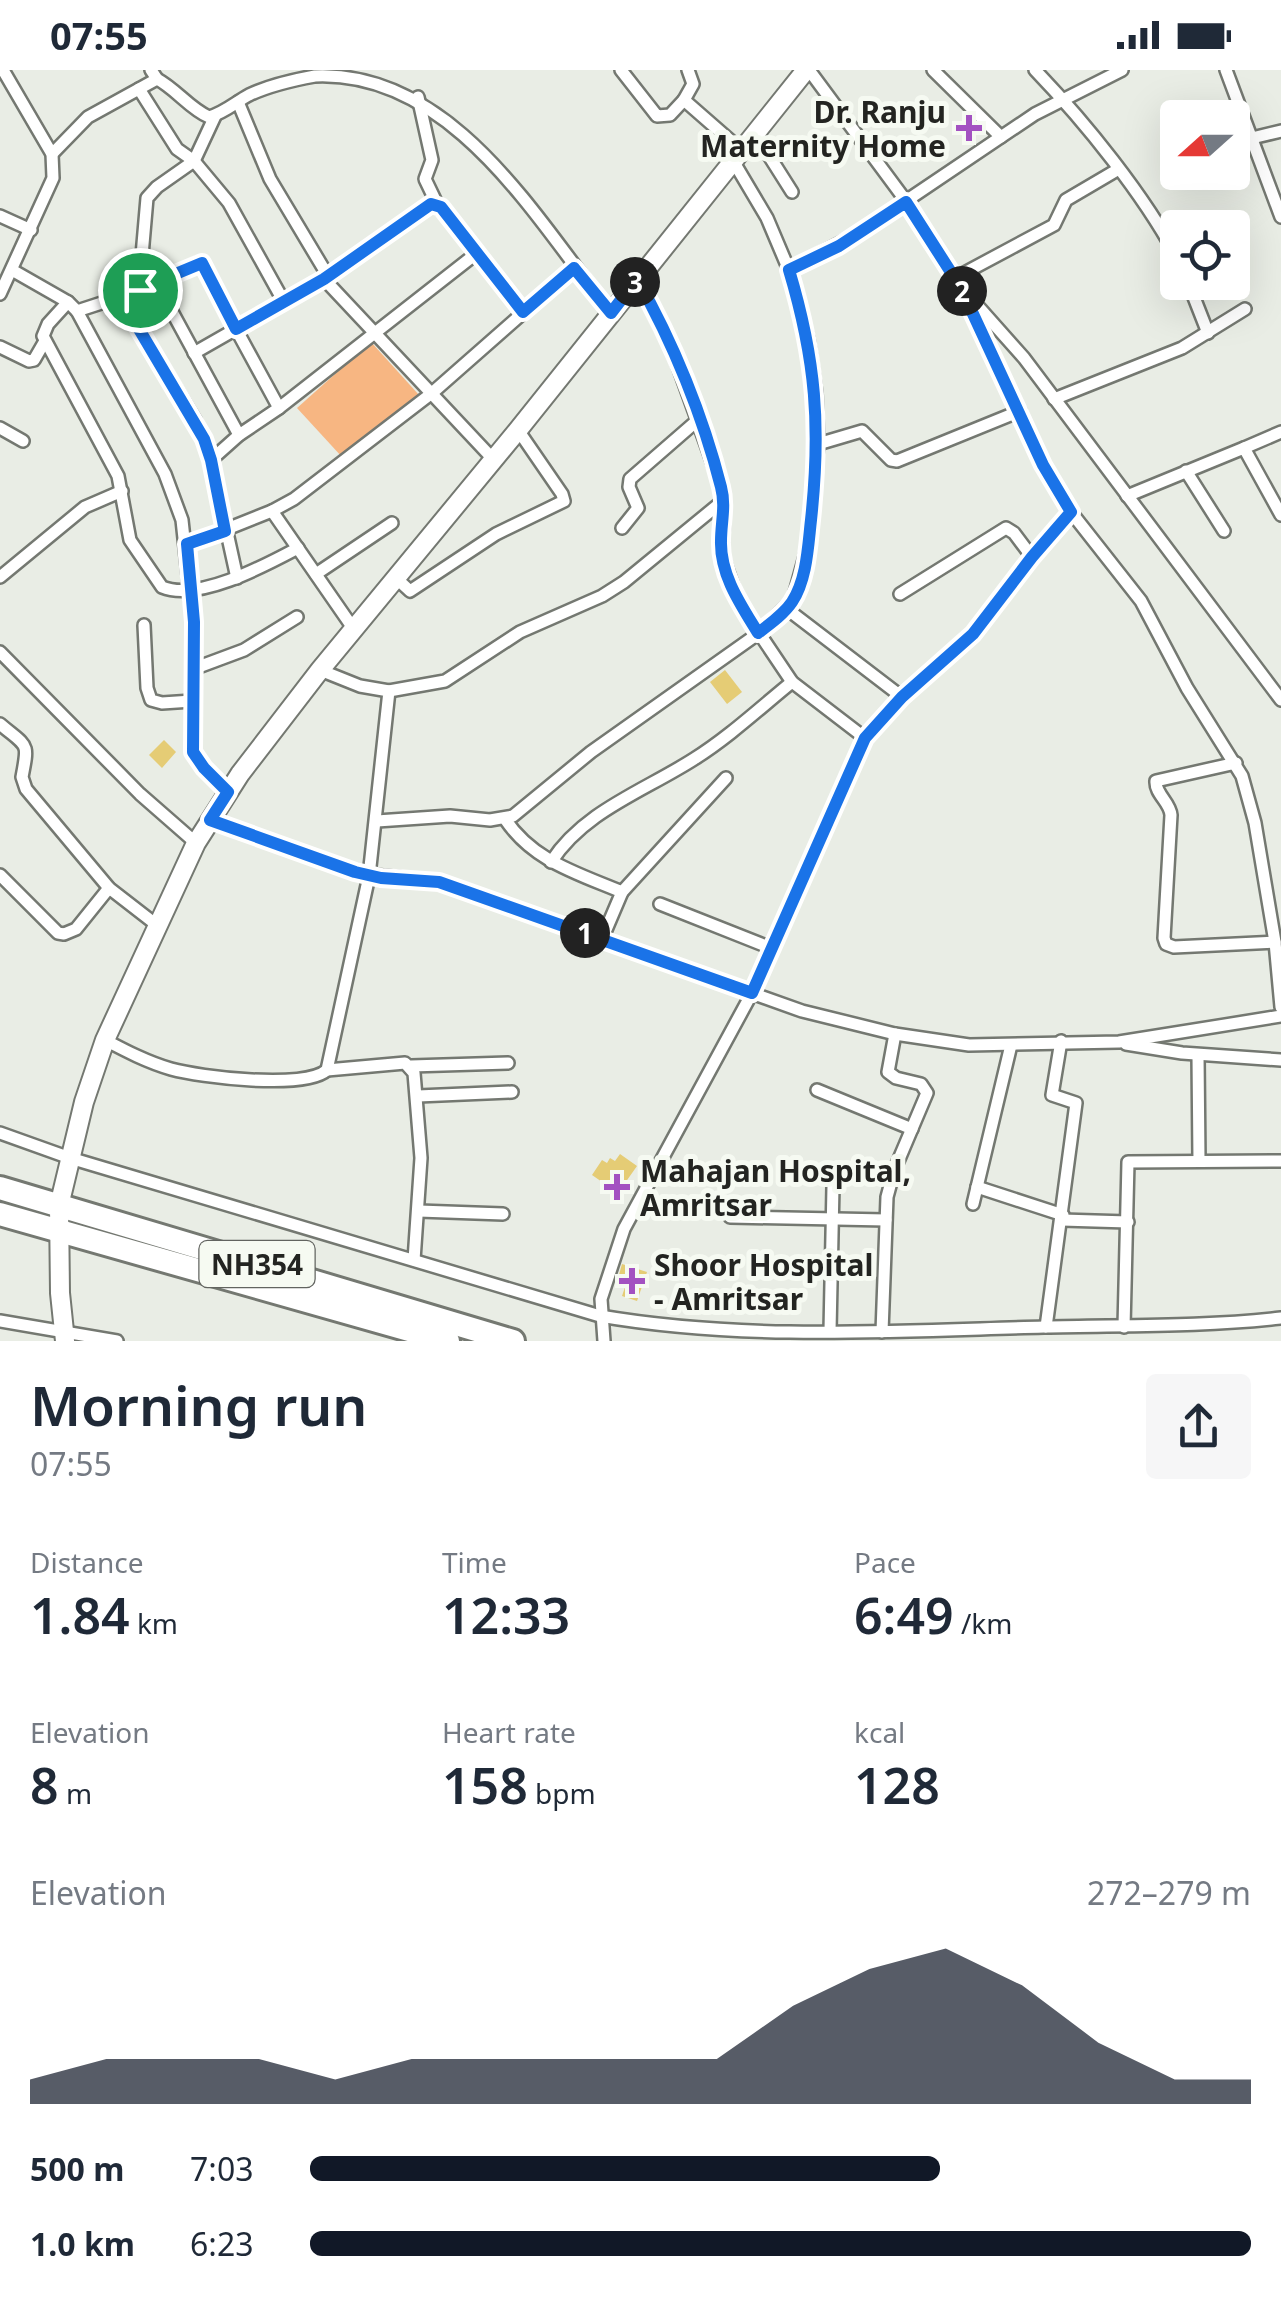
<!DOCTYPE html>
<meta charset="utf-8">
<style>
body{margin:0;font-family:"Noto Sans",sans-serif;background:#f6f6f7;color:#1f2937;height:100vh;display:flex;flex-direction:column;font-size:38px;white-space:nowrap}
*{box-sizing:border-box;margin:0}
p{font-size:32px;color:#747a83}
.icon{flex:none;width:55px;height:55px;fill:none;stroke:currentColor;stroke-width:2;stroke-linecap:round;stroke-linejoin:round}
.map{position:relative;height:1271px;overflow:hidden}
.side{display:flex;flex-direction:column;background:#fff;flex:1}
.side>*{flex:none}
.needle{width:65px;rotate:249deg}
.controls{position:absolute;left:1160px;top:30px;display:grid;gap:20px}
.controls a{display:grid;place-items:center;width:90px;height:90px;border-radius:10px;background:#fff;box-shadow:0 10px 40px #0002;font-size:50px}
.pin{position:absolute;display:grid;place-items:center;width:85px;height:85px;color:#fff;margin:-42px;border:5px solid #fff;border-radius:50%;box-shadow:0 2px 10px #0007}
.km{position:absolute;width:50px;height:50px;margin:-25px;border-radius:50%;background:#222;color:#fff;font-size:28px;line-height:50px;text-align:center}
.round{display:grid;place-items:center;flex:none;width:105px;height:105px;border-radius:10px;background:#f6f6f7}
.head{display:flex;align-items:center;justify-content:space-between;height:170px;padding:0 30px}
h1{font-size:55px;font-weight:600;line-height:75px}
.stats{display:grid;grid-template-columns:repeat(3,1fr);gap:15px;height:170px;padding:10px 30px}
.stats div{display:grid;align-content:center}
.stats b{font-size:50px;font-weight:600}
.stats small{font-size:28px;font-weight:400}
.stats p{font-size:28px}
.chart{height:280px;padding:20px 30px}
.chart p{display:flex;justify-content:space-between}
.chart svg{width:100%;height:180px;margin-top:10px;fill:#111827;opacity:.7}
ul{padding:0 30px;list-style:none;font-size:32px}
li{display:grid;grid-template-columns:160px 120px 1fr;align-items:center;height:75px}
li i{height:25px;border-radius:12px;background:#111827}
.status{display:flex;justify-content:space-between;align-items:center;height:70px;padding:0 50px;background:#fff;direction:ltr}
.status svg{height:28px;fill:currentColor}
.map>svg:first-child{display:block}
.green{fill:#f7b682}
.building{fill:#e5cc75}
.lines{fill:none;stroke-linecap:round;stroke-linejoin:round}
.street-casing{stroke:#747871;stroke-width:16}
.secondary-casing{stroke:#747871;stroke-width:22}
.highway-casing{stroke:#747871;stroke-width:28}
.street{stroke:#fff;stroke-width:11}
.secondary{stroke:#fff;stroke-width:18}
.highway{stroke:#fff;stroke-width:22}
.route-casing{stroke:#fff;stroke-width:20}
.route{stroke:#1a73e8;stroke-width:12}
.poi-dot{fill:#a351c1;stroke:#f6faf2;stroke-width:4}
.labels{text-anchor:middle;dominant-baseline:central;stroke-width:10;stroke-linejoin:round;paint-order:stroke}
.shield{fill:#f6faf2;stroke:#626460;stroke-width:2.5}
.shield-label{font-size:28px;font-weight:bold;fill:#232421}
.poi-label{font-size:30px;font-weight:bold;fill:#232421;stroke:#f6faf2;text-anchor:start}
</style>
<div class="status"><b>07:55</b><svg viewBox="0 0 49 12"><path d="M0 12V9h3v3zM5 12V6h3v6zM10 12V3h3v9zM15 12V0h3v12zM26 1h20v11H26zM47 4h2v5h-2z"/></svg></div>
<div class="map">
<svg width="1281" height="1271" viewBox="0 0 1281 1271">
<rect width="100%" height="100%" fill="#e9ede5"/>
<path class="green" d="M371 272 419 325 342 387 297 338Z"/>
<g class="building">
<path d="M968 48 979 59 969 68 959 56Z"/>
<path d="M725 600 742 622 727 634 710 612Z"/>
<path d="M164 670 176 682 162 698 149 685Z"/>
<path d="M620 1084 637 1096 618 1123 592 1105 602 1090 607 1093 610 1088 615 1091Z"/>
<path d="M622 1194 647 1202 637 1231 622 1226 626 1214 617 1212Z"/>
</g>
<g class="lines">
<defs>
<g id="street">
<path d="M621 0 657 46 670 45 684 30 740 79"/>
<path d="M809 0 906 131 955 208 1043 395 1071 442 1141 531 1187 618 1242 706 1255 753 1275 872 1281 937"/>
<path d="M933 0 1001 67"/>
<path d="M1035 0C1085 52 1145 126 1178 189"/>
<path d="M1226 0 1281 147"/>
<path d="M157 9C176 19 190 39 209 47 224 43 236 32 249 25 270 15 293 10 315 6 454 0 539 154 611 243"/>
<path d="M139 19 177 79 194 91 229 133 284 232"/>
<path d="M418 27 432 90 425 109 437 134"/>
<path d="M684 30 693 14 688 0"/>
<path d="M238 32 270 109 328 206"/>
<path d="M754 62 792 122"/>
<path d="M1252 68 1281 61"/>
<path d="M52 84 88 47 157 9 151 0"/>
<path d="M0 146 31 160"/>
<path d="M12 200 68 232 77 241 165 404 182 450 193 552V682L204 698 228 722"/>
<path d="M789 200 857 164 1035 44 1122 0"/>
<path d="M955 208 1054 155 1066 130 1117 100"/>
<path d="M324 209 493 389"/>
<path d="M637 209 673 282 721 416 724 440 722 485 739 533 792 612 865 668"/>
<path d="M1188 212 1208 263"/>
<path d="M157 214 198 193H202L206 199 236 259 194 283"/>
<path d="M139 220 157 214 239 365"/>
<path d="M0 224 53 108 52 84 3 0"/>
<path d="M968 225 1024 288 1281 630"/>
<path d="M120 227 139 220 147 128 157 117 194 91 215 46"/>
<path d="M68 232 48 254 43 266 118 406 130 470 162 517C198 532 266 495 298 478"/>
<path d="M77 241 120 227 195 350 211 390"/>
<path d="M0 277 29 291 34 290 45 271"/>
<path d="M1054 329 1182 278 1245 239"/>
<path d="M279 338 477 183"/>
<path d="M0 358 23 371"/>
<path d="M818 374 862 361 891 390 897 391 1020 341"/>
<path d="M1244 378 1281 362"/>
<path d="M1186 401 1224 461"/>
<path d="M1127 426 1244 378 1281 445"/>
<path d="M272 441 353 558"/>
<path d="M622 458 638 438 629 417 630 409 699 349"/>
<path d="M187 475 272 441 294 429 432 323 574 198"/>
<path d="M316 504 392 453"/>
<path d="M0 507 85 437 122 421"/>
<path d="M395 507 410 521 496 464 564 431 562 424 518 360"/>
<path d="M237 508 211 390 239 365 279 338 236 259 324 209 431 133 441 137 523 242"/>
<path d="M900 524 1006 458 1014 463 1032 487"/>
<path d="M787 539 902 627"/>
<path d="M144 555 147 618 151 630 162 633 192 631"/>
<path d="M0 582 140 724 196 773"/>
<path d="M193 599 244 580 297 547"/>
<path d="M389 621 445 611 520 562 602 526 624 512 724 430"/>
<path d="M0 654C28 678 29 671 22 707L26 719 109 818 158 856"/>
<path d="M1236 693 1156 711C1155 724 1170 732 1171 745L1164 868 1166 874 1174 877 1275 872"/>
<path d="M505 749C533 791 577 803 622 822L602 869"/>
<path d="M210 750 355 803 439 812 802 941 895 964 969 975 1119 972 1281 946"/>
<path d="M377 751 450 746 490 750 513 746 591 682 759 563 793 530 808 476 818 374 816 323 808 269 789 200 767 148 732 89"/>
<path d="M551 792C584 741 644 721 694 689 729 667 760 638 792 612"/>
<path d="M0 805 58 863 64 864 76 859 109 818"/>
<path d="M622 822 726 708"/>
<path d="M660 834 771 878"/>
<path d="M105 970C126 981 147 992 171 999 200 1007 305 1020 327 1000L369 806 389 621 360 616 320 600"/>
<path d="M1126 974 1182 983 1281 990"/>
<path d="M1198 985 1199 1091"/>
<path d="M411 996 508 993"/>
<path d="M327 1000 405 993 414 1003 421 1088 414 1190"/>
<path d="M817 1020 912 1059"/>
<path d="M418 1026 512 1022"/>
<path d="M0 1063 70 1088 600 1246C746 1271 897 1261 1044 1257 1123 1255 1202 1257 1281 1248"/>
<path d="M977 1117 1063 1145"/>
<path d="M973 1134 1011 975"/>
<path d="M419 1141 503 1144"/>
<path d="M730 1147 886 1150"/>
<path d="M1062 1150 1128 1152"/>
<path d="M0 1251 117 1271"/>
<path d="M1046 1257 1076 1033 1052 1025 1061 971"/>
<path d="M1124 1257 1128 1092 1281 1091"/>
<path d="M830 1261 833 1116"/>
<path d="M882 1262 887 1127 894 1101 927 1023 921 1014 896 1008 888 1002 895 964"/>
<path d="M604 1271 601 1229 624 1159 752 923 865 668 902 627 973 564 1032 487 1071 442"/>
</g>
<path id="secondary" d="M65 1271 60 1223 59 1136 84 1032 105 970 196 773 240 704 320 600 518 360 806 0"/>
<g id="highway">
<path d="M0 1118 513 1271"/>
<path d="M0 1144 448 1271"/>
</g>
</defs>
<use href="#street" class="street-casing"/>
<use href="#secondary" class="secondary-casing"/>
<use href="#highway" class="highway-casing"/>
<use href="#street" class="street"/>
<use href="#secondary" class="secondary"/>
<use href="#highway" class="highway"/>
</g>
<g class="lines">
<defs>
<path id="route" d="M906 132 961 218 1043 395 1071 442 1032 487 973 564 902 627 865 668 752 923 439 812 381 808 355 802 210 750 228 722 204 698 193 682 194 552 187 474 225 461 211 390 204 369 120 227 202 193 236 259 324 209 431 134 441 137 523 242 574 198 611 243 637 209C673 272 703 346 721 417 726 436 721 452 721 471 720 505 741 535 758 563 770 554 784 544 792 532 807 509 808 476 811 450 821 357 816 290 789 200L839 176Z"/>
</defs>
<use href="#route" class="route-casing"/>
<use href="#route" class="route"/>
</g>
<g class="poi-dot">
<path d="M964 43h10v10h10v10h-10v10h-10v-10h-10v-10h10z"/>
<path d="M612 1102h10v10h10v10h-10v10h-10v-10h-10v-10h10z"/>
<path d="M627 1196h10v10h10v10h-10v10h-10v-10h-10v-10h10z"/>
</g>
<g class="labels">
<rect class="shield" x="199.5" y="1171" width="115" height="46" rx="8"/>
<g class="shield-label">
<text x="257" y="1194">NH354</text>
</g>
<g class="poi-label">
<text x="946" y="41" text-anchor="end">Dr. Ranju<tspan x="946" dy="34">Maternity Home</tspan></text>
<text x="640" y="1100">Mahajan Hospital,<tspan x="640" dy="34">Amritsar</tspan></text>
<text x="654" y="1194">Shoor Hospital<tspan x="654" dy="34">- Amritsar</tspan></text>
</g>
</g>
</svg>
<div class="controls">
<a><svg class="needle" viewBox="-14 -14 28 28"><path d="M0-13l5 13h-10z" fill="#e53935"/><path d="M0 13l5-13h-10z" fill="#747a83"/></svg></a>
<a><svg class="icon" aria-label="locate" viewBox="0 0 24 24"><circle cx="12" cy="12" r="6"/><path d="M12 2v4M12 18v4M2 12h4M18 12h4"/></svg></a>
</div>
<div class="pin" style="left:140px;top:220px;background:#1e9e55"><svg class="icon" aria-label="arrive" viewBox="0 0 24 24"><path d="M6 21V4h12l-3 4 3 4H6"/></svg></div>
<b class="km" style="left:585px;top:863px">1</b>
<b class="km" style="left:962px;top:221px">2</b>
<b class="km" style="left:635px;top:212px">3</b>
</div>
<section class="side">
<div class="head"><div><h1>Morning run</h1><p>07:55</p></div><a class="round"><svg class="icon" aria-label="share" viewBox="0 0 24 24"><path d="M12 15V3M7 8l5-5 5 5M5 13v7h14v-7"/></svg></a></div>
<div class="stats">
<div><p>Distance</p><b>1.84<small> km</small></b></div>
<div><p>Time</p><b>12:33</b></div>
<div><p>Pace</p><b>6:49<small> /km</small></b></div>
</div>
<div class="stats">
<div><p>Elevation</p><b>8<small> m</small></b></div>
<div><p>Heart rate</p><b>158<small> bpm</small></b></div>
<div><p>kcal</p><b>128</b></div>
</div>
<div class="chart"><p><span>Elevation</span>272–279 m</p>
<svg viewBox="0 0 160 44" preserveAspectRatio="none"><path d="M0 44V38L10 33L20 33L30 33L40 38L50 33L60 33L70 33L80 33L90 33L100 20L110 11L120 6L130 15L140 29L150 38L160 38V44z"/></svg>
</div>
<ul>
<li><b>500 m</b>7:03<i style="width:67%"></i></li>
<li><b>1.0 km</b>6:23<i style="width:100%"></i></li>
</ul>
</section>
